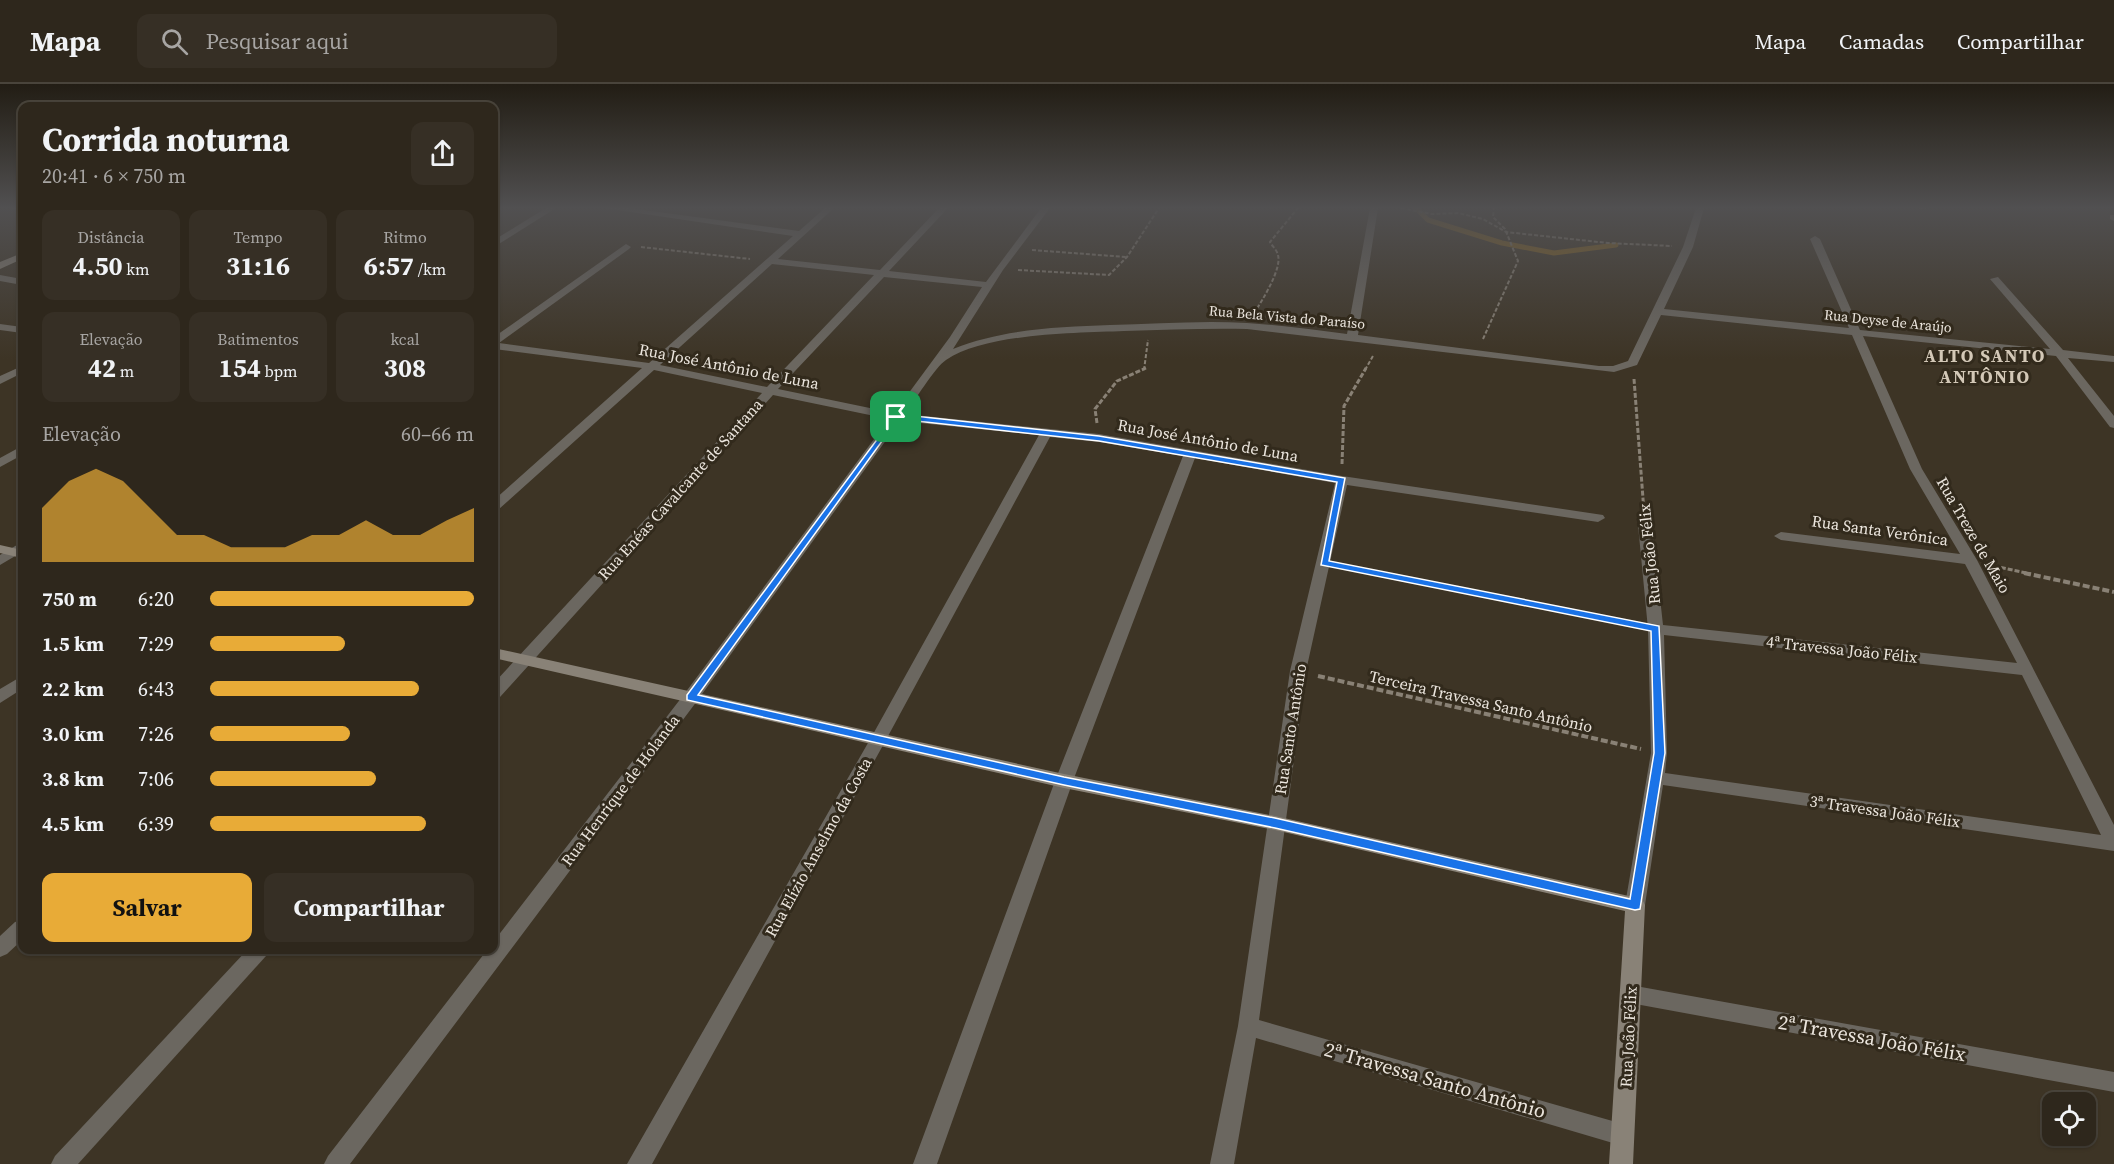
<!DOCTYPE html>
<html lang="pt">
<meta charset="utf-8">
<style>
body{margin:0;font-family:"Source Serif 4",serif;background:#362f25;color:#f1f3f6;height:100vh;display:flex;flex-direction:column;font-size:22px;white-space:nowrap}
*{box-sizing:border-box;margin:0}
p{font-size:20px;color:#a7a5a3}
.icon{flex:none;width:33px;height:33px;fill:none;stroke:currentColor;stroke-width:2;stroke-linecap:round;stroke-linejoin:round}
.map{position:relative;flex:1;overflow:hidden}
.sheet{position:absolute;left:18px;top:18px;width:480px;height:852px;display:flex;flex-direction:column;background:#2e271c;border-radius:12px;box-shadow:0 2px 4px #0004,0 0 0 2px #49443b}
.sheet>*{flex:none}
.buttons{position:absolute;left:2042px;top:1008px;display:grid;gap:12px}
.buttons a{display:grid;place-items:center;width:54px;height:54px;border-radius:12px;background:#2e271c;box-shadow:0 2px 4px #0004,0 0 0 2px #49443b;font-size:30px}
.pin{position:absolute;display:grid;place-items:center;width:51px;height:51px;color:#fff;margin:-26px;border-radius:12px;box-shadow:0 3px 9px #0006}
.round{display:grid;place-items:center;flex:none;width:63px;height:63px;border-radius:12px;background:#362f25}
.head{display:flex;align-items:center;justify-content:space-between;height:102px;padding:0 24px}
h1{font-size:33px;font-weight:700;line-height:45px}
.stats{display:grid;grid-template-columns:repeat(3,1fr);gap:9px;height:102px;padding:6px 24px}
.stats div{display:grid;align-content:center;border-radius:12px;background:#362f25;text-align:center}
.stats b{font-size:26px;font-weight:700}
.stats small{font-size:16px;font-weight:400}
.stats p{font-size:16px}
.chart{height:168px;padding:12px 24px}
.chart p{display:flex;justify-content:space-between}
.chart svg{width:100%;height:108px;margin-top:6px;fill:#e8ab37;opacity:.7}
.action{display:flex;gap:12px;margin-top:auto;padding:12px 24px}
.action a{flex:1;height:69px;border-radius:12px;background:#e8ab37;color:#111;font-size:24px;font-weight:700;line-height:69px;text-align:center}
.action a+a{background:#362f25;color:#f1f3f6}
ul{padding:0 24px;list-style:none;font-size:20px}
li{display:grid;grid-template-columns:96px 72px 1fr;align-items:center;height:45px}
li i{height:15px;border-radius:8px;background:#e8ab37}
header{display:flex;align-items:center;gap:36px;box-sizing:border-box;height:84px;padding:0 30px;background:#2e271c;border-bottom:2px solid #49443b}
header strong{font-size:28px}
nav{display:flex;gap:33px;margin-inline-start:auto;font-size:21px}
.search{width:420px;height:54px;background:#362f25;display:flex;align-items:center;gap:15px;box-sizing:border-box;padding:0 21px;border-radius:12px;color:#a7a5a3;font-size:22px}
.map>svg:first-child{display:block}
.lines{fill:none;stroke-linecap:round;stroke-linejoin:round}
.stream{stroke:#8a641a;stroke-width:5}
.path-far2{stroke:#898175;stroke-width:2;stroke-dasharray:4 2;stroke-linecap:butt}
.path-far1{stroke:#898175;stroke-width:3;stroke-dasharray:5 2;stroke-linecap:butt}
.path{stroke:#898175;stroke-width:4;stroke-dasharray:7 3;stroke-linecap:butt}
.street{fill:#6b6760;fill-rule:evenodd}
.secondary{fill:#898277;fill-rule:evenodd}
.route{fill:#1a73e8;stroke:#fff;stroke-width:1.5;fill-rule:evenodd}
.labels{text-anchor:middle;dominant-baseline:central;stroke-width:6;stroke-linejoin:round;paint-order:stroke}
.far-street-label{font-size:14px;fill:#ebe5dd;stroke:#322a1c}
.street-label{font-size:16px;fill:#ebe5dd;stroke:#322a1c}
.far-district-label{font-size:18px;font-weight:bold;letter-spacing:1.5px;fill:#d3c8b7;stroke:#322a1c}
.near-street-label{font-size:20px;fill:#ebe5dd;stroke:#322a1c}
</style>
<header>
<strong>Mapa</strong>
<div class="search"><svg class="icon" aria-label="search" viewBox="0 0 24 24"><circle cx="10" cy="10" r="6"/><path d="M15 15l6 6"/></svg>Pesquisar aqui</div>
<nav><a>Mapa</a><a>Camadas</a><a>Compartilhar</a></nav>
</header>
<div class="map">
<svg width="2114" height="1080" viewBox="0 0 2114 1080">
<rect width="100%" height="100%" fill="#3d3425"/>
<g class="lines">
<path class="stream" d="M1416 124 1428 136 1502 159 1554 169 1616 161"/>
<g class="path-far2">
<path d="M12 124 22 126"/>
<path d="M1401 124 1432 130 1458 129 1483 135 1506 148 1608 159 1672 162"/>
<path d="M1919 124H1926"/>
<path d="M641 163 750 175"/>
<path d="M1032 166 1126 173"/>
<path d="M1018 186 1109 191 1127 173 1159 124"/>
<path d="M1254 229C1262 217 1282 185 1278 171 1277 166 1272 162 1270 158L1298 124"/>
<path d="M1483 255 1518 177 1505 145 1493 133 1494 124"/>
<path d="M1144 286 1148 256"/>
<path d="M1365 286 1373 272"/>
</g>
<g class="path-far1">
<path d="M1634 295 1644 428"/>
<path d="M1097 339 1095 325 1117 297 1146 284"/>
<path d="M1342 380 1344 322 1366 284"/>
<path d="M1994 482 2031 490"/>
<path d="M1342 483 1378 490"/>
</g>
<g class="path">
<path d="M1370 489 1638 541"/>
<path d="M2024 489 2114 508"/>
<path d="M1318 592 1641 665"/>
</g>
<g class="street">
<path d="M546 124H556L494 163V156Z"/>
<path d="M604 124H629L799 147 825 124H834L778 175 880 186 939 124H948L889 187 986 198 1041 124H1050L1003 186 953 265C1002 245 1057 243 1110 241 1155 240 1202 236 1247 239 1280 241 1314 246 1347 250L1370 124H1378L1358 251 1599 282H1613L1628 277 1683 163 1696 124H1704L1693 163 1664 225 1849 244 1810 155 1815 152 1820 155 1860 246 2050 265 1990 195 1998 193 2063 266 2114 272V278L2068 274 2114 332V344L2110 343 2056 272 1863 252 1922 385 1977 476 2114 741V767L1663 701 1645 821 1642 827 1635 829 1628 827 1625 821 1651 669 1648 545 1638 441 1640 438H1650L1652 441 1663 541 2017 579 1965 480 1781 456 1774 452 1781 448 1960 470 1910 385 1852 251 1661 231 1637 281 1614 288 1247 245C1206 244 1165 246 1124 247 1076 249 986 249 946 276 935 283 914 318 905 330L1099 350 1342 392 1603 431 1605 434 1598 438 1347 401 1306 587 1259 936 1623 1040 1631 1043 1634 1051 1631 1059 1623 1062 1256 954 1234 1080H1210L1238 942 1290 587 1335 399 1195 374 1073 697 937 1080H913L1055 697 1183 372 1099 358 1050 353 887 654 652 1080H627L872 652 1039 351 900 337 697 617 350 1080H324L328 1072 487 866H494V857L685 609 889 335 773 311 500 613 494 614V599L762 309 654 286 499 425 494 426V416L642 284 494 265V253L626 160 631 163 629 165 499 259 649 279 793 152ZM772 180 874 191 767 303 660 281ZM884 193 982 203 950 253 894 329 778 305ZM1664 551 2022 591 2101 751 1665 689 1667 669Z"/>
<path d="M0 191 22 195V201L0 197Z"/>
<path d="M0 240 22 243V249L0 246Z"/>
<path d="M22 282V289L0 300V292Z"/>
<path d="M22 362V371L0 383V374Z"/>
<path d="M22 458V468L0 481V471Z"/>
<path d="M22 592V605L0 619V605Z"/>
<path d="M22 836V856L7 870 0 873V852L15 838Z"/>
<path d="M247 866H269L266 872 78 1080H51L55 1072Z"/>
<path d="M1630 901 2114 988V1008L1630 919 1623 917 1620 910 1623 903Z"/>
</g>
<g class="secondary">
<path d="M2110 131H2114V137L2110 135Z"/>
<path d="M22 169V175L0 185V178Z"/>
<path d="M0 461 22 466V474L0 469Z"/>
<path d="M494 564 1064 690 1275 732 1642 815 1645 821 1633 1080H1609L1625 827 1275 746 1064 704 494 574Z"/>
</g>
</g>
<linearGradient id="sky" x2="0" y2="1"><stop stop-color="#221d14"/><stop offset="0.45" stop-color="#515051"/><stop offset="1" stop-color="#515051" stop-opacity="0"/></linearGradient>
<rect width="2114" height="275" fill="url(#sky)"/>
<path class="route" d="M896 330 1099 352 1345 394 1329 477 1659 542 1665 669 1640 825 1635 826 1275 744 1064 701 687 616V611ZM898 335 1099 357 1337 398 1321 481 1651 547 1654 669 1630 815 1275 734 1064 693 698 611Z"/>
<g class="labels">
<g class="far-street-label">
<text transform="translate(1287 233) rotate(5)">Rua Bela Vista do Paraíso</text>
<text transform="translate(1888 237) rotate(6)">Rua Deyse de Araújo</text>
</g>
<g class="street-label">
<text transform="translate(729 282) rotate(11)">Rua José Antônio de Luna</text>
<text transform="translate(1208 356) rotate(10)">Rua José Antônio de Luna</text>
<text transform="translate(680 405) rotate(-48)">Rua Enéas Cavalcante de Santana</text>
<text transform="translate(1880 446) rotate(8)">Rua Santa Verônica</text>
<text transform="translate(1974 451) rotate(60)">Rua Treze de Maio</text>
<text transform="translate(1649 470) rotate(-96)">Rua João Félix</text>
<text transform="translate(1842 565) rotate(6)">4ª Travessa João Félix</text>
<text transform="translate(1481 617) rotate(13)">Terceira Travessa Santo Antônio</text>
<text transform="translate(1290 645) rotate(-81)">Rua Santo Antônio</text>
<text transform="translate(620 706) rotate(-53)">Rua Henrique de Holanda</text>
<text transform="translate(1885 727) rotate(8)">3ª Travessa João Félix</text>
<text transform="translate(818 763) rotate(-61)">Rua Elízio Anselmo da Costa</text>
<text transform="translate(1628 953) rotate(-87)">Rua João Félix</text>
</g>
<g class="far-district-label">
<text x="1985" y="271">ALTO SANTO<tspan x="1985" dy="21">ANTÔNIO</tspan></text>
</g>
<g class="near-street-label">
<text transform="translate(1872 954) rotate(10)">2ª Travessa João Félix</text>
<text transform="translate(1435 996) rotate(16)">2ª Travessa Santo Antônio</text>
</g>
</g>
</svg>
<div class="buttons">
<a><svg class="icon" aria-label="locate" viewBox="0 0 24 24"><circle cx="12" cy="12" r="6"/><path d="M12 2v4M12 18v4M2 12h4M18 12h4"/></svg></a>
</div>
<div class="pin" style="left:896px;top:333px;background:#1e9e55"><svg class="icon" aria-label="arrive" viewBox="0 0 24 24"><path d="M6 21V4h12l-3 4 3 4H6"/></svg></div>
<section class="sheet">
<div class="head"><div><h1>Corrida noturna</h1><p>20:41 · 6 × 750 m</p></div><a class="round"><svg class="icon" aria-label="share" viewBox="0 0 24 24"><path d="M12 15V3M7 8l5-5 5 5M5 13v7h14v-7"/></svg></a></div>
<div class="stats">
<div><p>Distância</p><b>4.50<small> km</small></b></div>
<div><p>Tempo</p><b>31:16</b></div>
<div><p>Ritmo</p><b>6:57<small> /km</small></b></div>
</div>
<div class="stats">
<div><p>Elevação</p><b>42<small> m</small></b></div>
<div><p>Batimentos</p><b>154<small> bpm</small></b></div>
<div><p>kcal</p><b>308</b></div>
</div>
<div class="chart"><p><span>Elevação</span>60–66 m</p>
<svg viewBox="0 0 160 44" preserveAspectRatio="none"><path d="M0 44V22L10 11L20 6L30 11L40 22L50 33L60 33L70 38L80 38L90 38L100 33L110 33L120 27L130 33L140 33L150 27L160 22V44z"/></svg>
</div>
<ul>
<li><b>750 m</b>6:20<i style="width:100%"></i></li>
<li><b>1.5 km</b>7:29<i style="width:51%"></i></li>
<li><b>2.2 km</b>6:43<i style="width:79%"></i></li>
<li><b>3.0 km</b>7:26<i style="width:53%"></i></li>
<li><b>3.8 km</b>7:06<i style="width:63%"></i></li>
<li><b>4.5 km</b>6:39<i style="width:82%"></i></li>
</ul>
<div class="action"><a>Salvar</a><a>Compartilhar</a></div>
</section>
</div>
